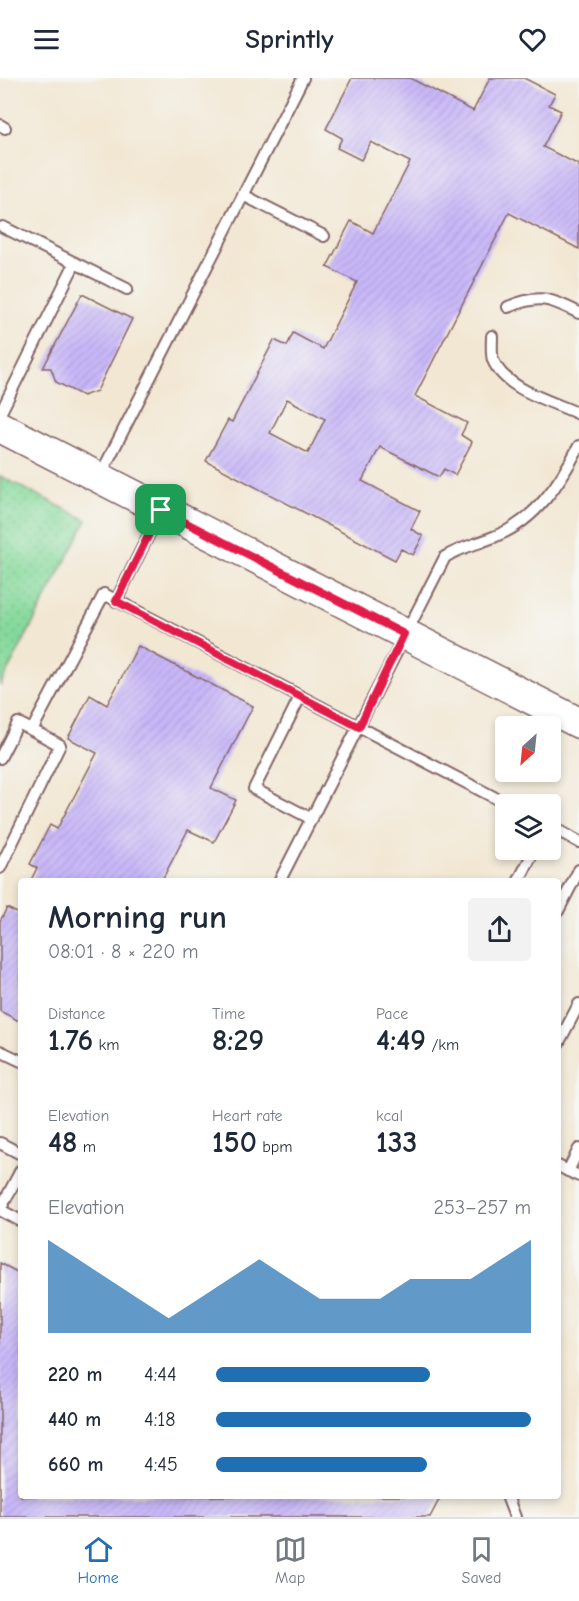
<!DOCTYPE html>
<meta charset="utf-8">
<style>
body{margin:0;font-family:"Comic Neue",sans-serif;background:#f2f2f3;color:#1f2937;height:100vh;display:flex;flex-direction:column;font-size:22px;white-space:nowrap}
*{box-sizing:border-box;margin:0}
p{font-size:20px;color:#747a83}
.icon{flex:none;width:33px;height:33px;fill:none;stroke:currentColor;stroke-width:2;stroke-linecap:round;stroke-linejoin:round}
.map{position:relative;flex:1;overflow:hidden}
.side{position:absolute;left:18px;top:800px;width:543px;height:621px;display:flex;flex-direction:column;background:#fff;border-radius:6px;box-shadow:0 3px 9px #0003}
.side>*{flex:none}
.needle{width:39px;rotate:207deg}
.fabs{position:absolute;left:495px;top:638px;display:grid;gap:12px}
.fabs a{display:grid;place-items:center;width:66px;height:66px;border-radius:6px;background:#fff;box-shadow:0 3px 9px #0003;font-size:30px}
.pin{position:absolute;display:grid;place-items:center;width:51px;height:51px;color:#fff;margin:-26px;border-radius:12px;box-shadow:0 3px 9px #0006}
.round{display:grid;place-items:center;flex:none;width:63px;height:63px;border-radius:6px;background:#f2f2f3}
.headline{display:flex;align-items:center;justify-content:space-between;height:102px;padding:0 30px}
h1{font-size:33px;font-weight:700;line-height:45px}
.figures{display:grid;grid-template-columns:repeat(3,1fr);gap:9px;height:102px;padding:6px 30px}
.figures div{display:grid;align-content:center}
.figures b{font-size:30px;font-weight:700}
.figures small{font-size:16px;font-weight:400}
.figures p{font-size:16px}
.chart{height:168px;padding:12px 30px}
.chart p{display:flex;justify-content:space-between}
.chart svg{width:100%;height:108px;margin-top:6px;fill:#1f6fb2;opacity:.7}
ul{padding:0 30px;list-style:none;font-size:20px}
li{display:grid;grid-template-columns:96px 72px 1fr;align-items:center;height:45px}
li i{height:15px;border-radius:8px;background:#1f6fb2}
header{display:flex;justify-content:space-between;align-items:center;height:78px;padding:0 30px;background:#fff;font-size:27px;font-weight:700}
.dock{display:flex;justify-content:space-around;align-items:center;height:84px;border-top:2px solid #e0e1e3;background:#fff;font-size:16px;color:#747a83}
.dock a{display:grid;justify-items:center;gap:3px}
.dock .on{color:#1f6fb2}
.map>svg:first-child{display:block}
.grass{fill:url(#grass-dots);stroke:#687c63;stroke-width:1.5}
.building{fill:url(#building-hatch);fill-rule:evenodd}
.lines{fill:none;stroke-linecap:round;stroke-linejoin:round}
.lane-casing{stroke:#856566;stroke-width:14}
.secondary-casing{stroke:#856566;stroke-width:33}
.lane{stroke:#fff;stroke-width:10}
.secondary{stroke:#fff;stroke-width:30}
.route-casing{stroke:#fff;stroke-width:12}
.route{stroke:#e11d48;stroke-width:8}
</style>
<header><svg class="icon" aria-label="menu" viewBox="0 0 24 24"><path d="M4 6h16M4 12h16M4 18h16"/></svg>Sprintly<svg class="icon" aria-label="heart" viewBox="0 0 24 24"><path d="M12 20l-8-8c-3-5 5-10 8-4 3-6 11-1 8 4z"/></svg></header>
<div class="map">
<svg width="579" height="1439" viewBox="0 0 579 1439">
<defs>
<pattern id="grass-dots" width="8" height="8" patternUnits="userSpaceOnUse" patternTransform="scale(1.5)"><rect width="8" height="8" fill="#85d99b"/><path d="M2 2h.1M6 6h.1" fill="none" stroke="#74ba86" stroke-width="1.8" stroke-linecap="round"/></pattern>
<pattern id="building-hatch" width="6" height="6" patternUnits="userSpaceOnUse" patternTransform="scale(1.5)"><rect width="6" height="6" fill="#c9b8f9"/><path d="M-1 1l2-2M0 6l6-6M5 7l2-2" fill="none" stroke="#ae9ed6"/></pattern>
</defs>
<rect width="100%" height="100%" fill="#f6f6f2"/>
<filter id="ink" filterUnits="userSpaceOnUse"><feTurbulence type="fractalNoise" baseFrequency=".0167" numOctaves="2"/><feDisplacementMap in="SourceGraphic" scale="12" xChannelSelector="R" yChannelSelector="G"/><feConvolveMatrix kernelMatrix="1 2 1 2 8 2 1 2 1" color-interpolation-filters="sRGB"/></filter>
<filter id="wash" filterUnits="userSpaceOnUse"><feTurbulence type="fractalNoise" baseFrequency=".008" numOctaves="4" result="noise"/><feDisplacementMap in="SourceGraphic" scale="24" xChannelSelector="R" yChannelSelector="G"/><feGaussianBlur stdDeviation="1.35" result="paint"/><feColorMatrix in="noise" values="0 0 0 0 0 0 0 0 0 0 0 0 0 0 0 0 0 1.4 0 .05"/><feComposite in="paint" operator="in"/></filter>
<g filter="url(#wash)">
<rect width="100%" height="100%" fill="#f2e7d3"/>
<path class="grass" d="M0 398 87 442 0 608Z"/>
<g id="blocks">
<g class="building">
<path d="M352 0H410L473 33 490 0H524L555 16 549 27 561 33 543 69 579 87V171L509 135 415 318 467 345 461 357 472 364 455 397 444 391 439 399 380 369 362 403 420 433 411 451 423 458 413 477 401 471 395 482 206 383 228 342 232 344 274 262 287 268 293 255 323 271 357 204 327 189 351 143 373 155 410 84 371 64 361 82 337 70 342 60 326 51ZM287 321 325 341 308 375 270 355Z"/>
<path d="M82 216 132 241 97 313 83 318 56 304 51 290H43Z"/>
<path d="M138 568 253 628 211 710 236 722 214 764 188 752 162 802H31L37 790 30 786 50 747 57 751 97 675 68 660 90 617 107 627Z"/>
<path d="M7 830 21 837V944L0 933V843Z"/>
<path d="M0 1185 21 1196V1418H441L430 1439H0Z"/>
</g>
</g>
</g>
<g filter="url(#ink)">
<use href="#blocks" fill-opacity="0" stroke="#856566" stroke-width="1.5"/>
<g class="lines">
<defs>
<g id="lane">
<path d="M0 47 5 50"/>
<path d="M243 117 324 158"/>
<path d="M3 149 127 211"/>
<path d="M508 229C539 216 550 220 579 235"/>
<path d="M492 258C492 265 491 276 493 282 505 312 552 323 579 336"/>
<path d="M0 336 75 185"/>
<path d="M100 398 303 0"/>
<path d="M116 523 161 432"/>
<path d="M300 619 254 711 312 741"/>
<path d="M0 680 18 645 32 652 104 516 507 726"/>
<path d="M550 748 579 764"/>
<path d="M0 790 60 667 32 652"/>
<path d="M280 802 445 479C461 469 478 466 496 458 536 442 560 405 579 368"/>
<path d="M519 802 535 771"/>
<path d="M558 833 579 792"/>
<path d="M558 966 579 926"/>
<path d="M0 973 21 983"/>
<path d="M0 1065 21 1076"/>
<path d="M558 1088 579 1098"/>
<path d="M568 1093 579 1071"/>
<path d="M0 1132 21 1092"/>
<path d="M0 1132 21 1143"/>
<path d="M507 1418 515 1439"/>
</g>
<path id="secondary" d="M0 349 579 645"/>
</defs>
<use href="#lane" class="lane-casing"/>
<use href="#secondary" class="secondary-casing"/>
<use href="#lane" class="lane"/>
<use href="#secondary" class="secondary"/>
</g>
</g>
<g class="lines" filter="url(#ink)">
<defs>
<path id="route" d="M161 432 404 556 359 649 116 523Z"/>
</defs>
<use href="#route" class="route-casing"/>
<use href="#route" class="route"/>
</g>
</svg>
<div class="fabs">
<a><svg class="needle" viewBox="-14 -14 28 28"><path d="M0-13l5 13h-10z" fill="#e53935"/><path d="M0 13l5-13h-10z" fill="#747a83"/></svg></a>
<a><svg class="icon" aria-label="layers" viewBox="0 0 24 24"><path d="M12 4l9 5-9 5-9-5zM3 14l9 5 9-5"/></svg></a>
</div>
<div class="pin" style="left:161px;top:432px;background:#1e9e55"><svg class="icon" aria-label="arrive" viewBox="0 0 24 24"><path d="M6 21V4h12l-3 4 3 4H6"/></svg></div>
<section class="side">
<div class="headline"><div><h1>Morning run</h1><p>08:01 · 8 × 220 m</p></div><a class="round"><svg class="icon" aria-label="share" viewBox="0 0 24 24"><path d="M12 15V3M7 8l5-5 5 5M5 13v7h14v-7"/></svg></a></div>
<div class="figures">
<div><p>Distance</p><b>1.76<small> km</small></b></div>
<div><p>Time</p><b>8:29</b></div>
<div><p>Pace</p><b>4:49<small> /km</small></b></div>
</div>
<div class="figures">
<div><p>Elevation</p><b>48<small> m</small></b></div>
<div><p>Heart rate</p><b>150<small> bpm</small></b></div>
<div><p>kcal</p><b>133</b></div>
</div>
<div class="chart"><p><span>Elevation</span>253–257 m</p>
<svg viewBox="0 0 160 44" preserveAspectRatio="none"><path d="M0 44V6L10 14L20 22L30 30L40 38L50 30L60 22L70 14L80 22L90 30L100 30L110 30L120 22L130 22L140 22L150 14L160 6V44z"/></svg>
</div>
<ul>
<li><b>220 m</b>4:44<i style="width:68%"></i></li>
<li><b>440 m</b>4:18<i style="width:100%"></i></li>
<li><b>660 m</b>4:45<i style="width:67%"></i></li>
</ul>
</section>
</div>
<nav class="dock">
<a class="on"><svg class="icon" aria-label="home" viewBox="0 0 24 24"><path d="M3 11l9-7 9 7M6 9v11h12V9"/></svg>Home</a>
<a><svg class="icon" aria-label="map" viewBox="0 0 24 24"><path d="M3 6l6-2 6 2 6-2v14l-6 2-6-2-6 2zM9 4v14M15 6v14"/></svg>Map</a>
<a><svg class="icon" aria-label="saved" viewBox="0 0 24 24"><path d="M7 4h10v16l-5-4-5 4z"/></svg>Saved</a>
</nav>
